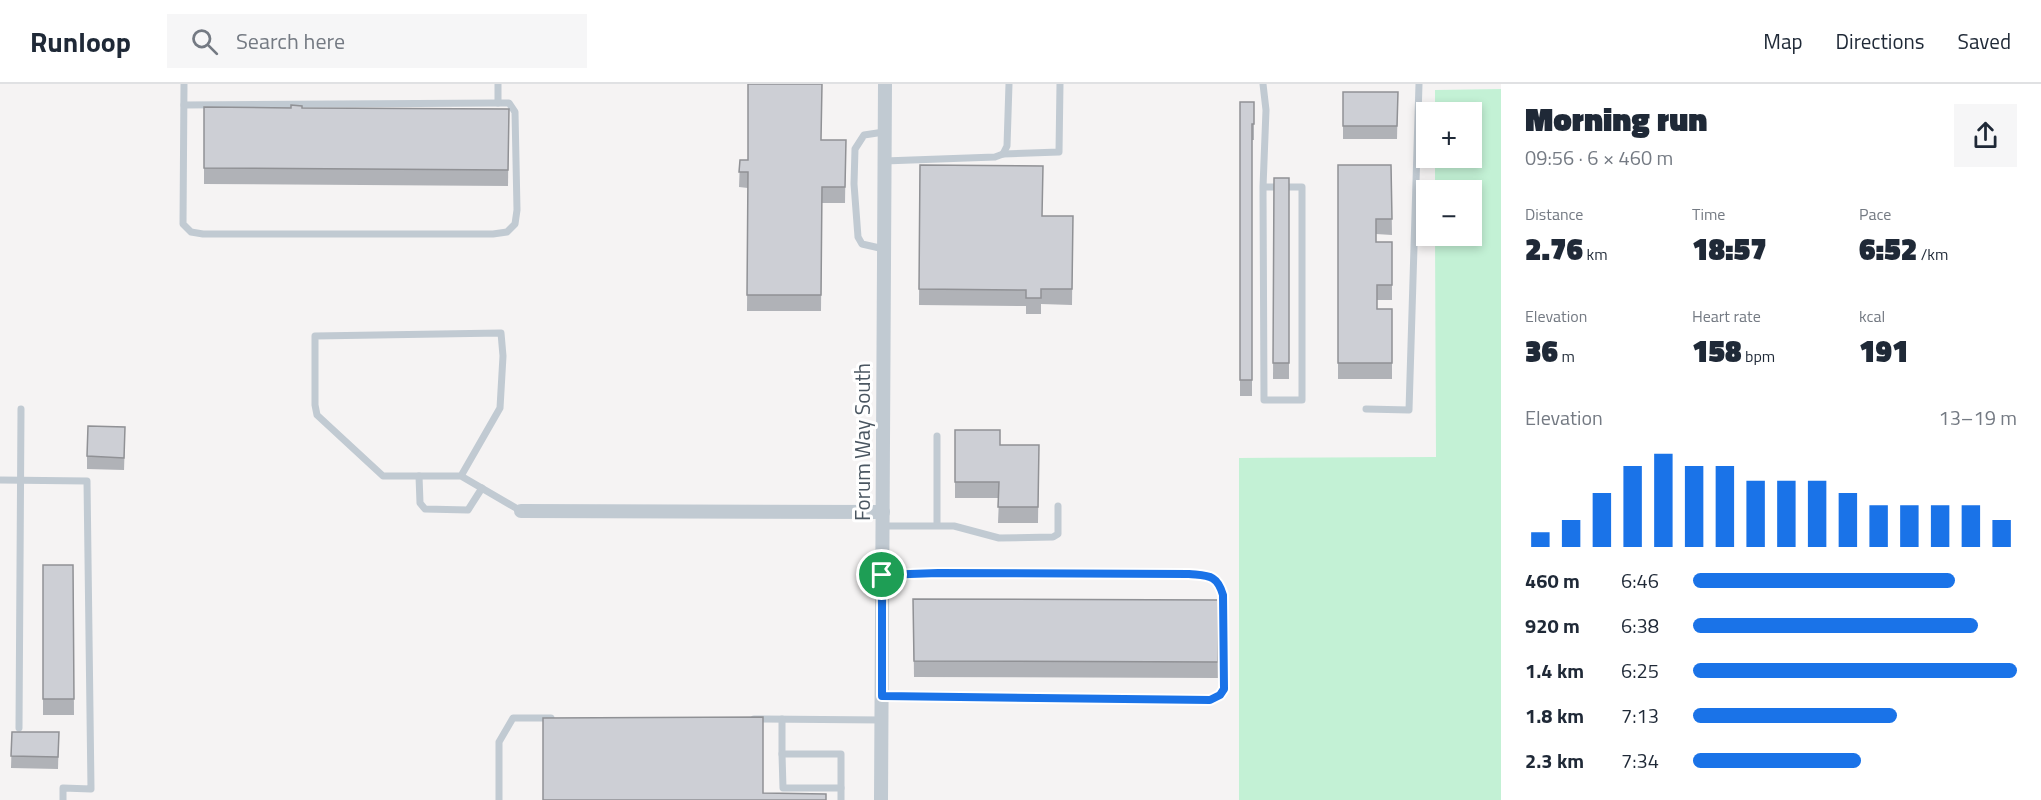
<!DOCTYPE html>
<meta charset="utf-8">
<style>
body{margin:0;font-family:"Titillium Web",sans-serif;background:#f6f6f7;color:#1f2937;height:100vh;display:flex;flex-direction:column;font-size:22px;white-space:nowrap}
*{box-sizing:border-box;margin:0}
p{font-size:20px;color:#747a83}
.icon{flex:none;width:33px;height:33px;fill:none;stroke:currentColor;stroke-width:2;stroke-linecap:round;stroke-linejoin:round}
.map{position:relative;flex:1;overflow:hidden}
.drawer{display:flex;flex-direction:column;background:#fff;width:540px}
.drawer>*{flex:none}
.fabs{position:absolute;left:1416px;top:18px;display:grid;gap:12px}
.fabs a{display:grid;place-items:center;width:66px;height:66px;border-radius:0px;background:#fff;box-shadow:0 3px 9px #0003;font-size:30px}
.pin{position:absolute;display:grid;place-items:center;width:51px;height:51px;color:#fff;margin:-26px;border:3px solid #fff;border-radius:50%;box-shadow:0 2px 6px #0007}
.round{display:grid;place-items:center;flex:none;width:63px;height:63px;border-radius:0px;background:#f6f6f7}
.overview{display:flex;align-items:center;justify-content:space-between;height:102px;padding:0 24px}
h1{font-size:33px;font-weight:800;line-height:45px}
.figures{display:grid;grid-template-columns:repeat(3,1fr);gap:9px;height:102px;padding:6px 24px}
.figures div{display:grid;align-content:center}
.figures b{font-size:30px;font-weight:800}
.figures small{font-size:16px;font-weight:400}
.figures p{font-size:16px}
.chart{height:168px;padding:12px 24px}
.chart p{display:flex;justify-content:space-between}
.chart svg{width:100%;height:108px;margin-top:6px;stroke:#1a73e8;stroke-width:6}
ul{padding:0 24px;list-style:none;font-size:20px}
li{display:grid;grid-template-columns:96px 72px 1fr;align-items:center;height:45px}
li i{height:15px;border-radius:8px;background:#1a73e8}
header{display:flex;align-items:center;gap:36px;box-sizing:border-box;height:84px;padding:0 30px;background:#fff;border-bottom:2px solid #e0e1e3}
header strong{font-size:28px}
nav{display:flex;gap:33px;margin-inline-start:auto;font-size:21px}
.search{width:420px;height:54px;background:#f6f6f7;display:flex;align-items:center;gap:15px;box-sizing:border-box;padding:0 21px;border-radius:0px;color:#747a83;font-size:22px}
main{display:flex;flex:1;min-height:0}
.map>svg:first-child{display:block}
.green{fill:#c3f1d5}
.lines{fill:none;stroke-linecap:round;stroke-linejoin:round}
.lane{stroke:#c1cad2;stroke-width:7}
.street{stroke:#c1cad2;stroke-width:14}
.wall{fill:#b0b2b7}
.building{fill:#cdcfd5;stroke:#909195;stroke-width:1.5}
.route-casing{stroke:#fff;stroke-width:12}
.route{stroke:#1a73e8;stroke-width:8}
.labels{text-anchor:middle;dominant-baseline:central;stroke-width:6;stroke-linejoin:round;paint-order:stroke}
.street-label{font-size:21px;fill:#4a5661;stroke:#fff}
</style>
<header>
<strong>Runloop</strong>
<div class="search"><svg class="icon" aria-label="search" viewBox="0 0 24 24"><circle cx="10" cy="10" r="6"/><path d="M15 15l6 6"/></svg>Search here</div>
<nav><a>Map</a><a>Directions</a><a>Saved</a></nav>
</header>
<main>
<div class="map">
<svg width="1501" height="716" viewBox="0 0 1501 716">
<rect width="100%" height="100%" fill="#f5f3f3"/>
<path class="green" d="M1501 5V716H1239V374L1436 373 1435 152H1472V106H1435V74H1472V28H1435V6Z"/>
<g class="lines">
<g class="lane">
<path d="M184 0 183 140 191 148 203 150H493L507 148 515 140 517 126 515 28 509 19H498V0"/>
<path d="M184 21 498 19"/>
<path d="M1003 70 1059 68 1060 0"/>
<path d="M884 77 995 73 1003 70 1007 62 1009 0"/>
<path d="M1263 103H1302V316H1264L1263 103 1266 26 1263 0"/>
<path d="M884 165 862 160 858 153 854 100 855 65 864 51 884 48"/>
<path d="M1366 325 1409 326 1419 0"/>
<path d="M937 352V441"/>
<path d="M419 392 420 419 425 425 468 426 482 404"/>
<path d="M461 392 500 324 503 272 501 249 315 252V321L317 331 383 392H461L521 427"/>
<path d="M0 396 87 397 91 705 63 704V716"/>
<path d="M883 442H954L999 454 1053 453 1058 450V422"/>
<path d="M882 612 1210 617 1220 611 1224 605 1223 511C1217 490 1209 492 1189 490L938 489 882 491"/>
<path d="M754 635 882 636"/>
<path d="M782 635V670H841V716"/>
<path d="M19 644 21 325"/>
<path d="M782 670 783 704H841"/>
<path d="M499 716V658L513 634H551"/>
</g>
<g class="street">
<path d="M521 427 883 428"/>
<path d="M881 716 885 0"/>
</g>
</g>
<g class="wall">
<path d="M1343 8H1398L1397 55H1343Z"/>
<path d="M1240 18H1254V56H1252V312H1240Z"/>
<path d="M204 23 509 25 508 102 204 100Z"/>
<path d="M822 56H846L845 119H822L821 227H747L748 104 739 103 740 76H748Z"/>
<path d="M920 81 1042 132H1073L1072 221 1041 220V230H1026V222L919 221Z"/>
<path d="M1338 81H1391L1392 151 1376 150V158H1392V216H1377V225H1392V295H1338Z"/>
<path d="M1274 94H1289V295H1273Z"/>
<path d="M125 355 124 386 87 385V372Z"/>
<path d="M1000 361H1039L1038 439H998L999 414H955V398Z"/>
<path d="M43 481H73L74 631H43Z"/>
<path d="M913 515 1218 516V594L914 593Z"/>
<path d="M12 648H59L58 685 11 684Z"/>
</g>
<g class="building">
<path d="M748 0H822L821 56H846L845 103H822L821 211H747L748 88H739L740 76H748Z"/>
<path d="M1343 8H1398L1397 42H1343Z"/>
<path d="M1240 18H1254V40H1252V296H1240Z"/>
<path d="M291 21 302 22V24L509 25 508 86 204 84V23L291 24Z"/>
<path d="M920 81 1043 82 1042 132H1073L1072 205H1041V214H1026V206L919 205Z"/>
<path d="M1338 81H1391L1392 135H1376V158H1392V201H1377V225H1392V279H1338Z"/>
<path d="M1274 94H1289V279H1273Z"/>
<path d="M88 342 125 343 124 374 87 372Z"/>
<path d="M955 346H1000V361H1039L1038 423H998L999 398H955Z"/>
<path d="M43 481H73L74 615H43Z"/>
<path d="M913 515 1218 516V578L914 577Z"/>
<path d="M763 633V709L826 710V716H543V634Z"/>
<path d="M12 648H59L58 673 11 672Z"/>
</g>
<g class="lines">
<defs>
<path id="route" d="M938 489 1189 490C1208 492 1217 490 1223 511L1224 605 1220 611 1210 616 882 612V491Z"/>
</defs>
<use href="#route" class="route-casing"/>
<use href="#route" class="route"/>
</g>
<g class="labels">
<g class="street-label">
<text transform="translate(862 358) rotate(-90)">Forum Way South</text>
</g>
</g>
</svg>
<div class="fabs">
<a>+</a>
<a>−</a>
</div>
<div class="pin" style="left:882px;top:491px;background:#1e9e55"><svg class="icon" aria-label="arrive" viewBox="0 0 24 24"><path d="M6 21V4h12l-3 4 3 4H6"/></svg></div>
</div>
<section class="drawer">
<div class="overview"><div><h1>Morning run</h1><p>09:56 · 6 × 460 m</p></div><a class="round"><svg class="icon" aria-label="share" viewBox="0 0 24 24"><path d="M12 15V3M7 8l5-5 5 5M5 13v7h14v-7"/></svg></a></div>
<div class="figures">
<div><p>Distance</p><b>2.76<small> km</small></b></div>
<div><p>Time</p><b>18:57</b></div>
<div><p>Pace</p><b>6:52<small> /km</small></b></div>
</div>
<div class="figures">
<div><p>Elevation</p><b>36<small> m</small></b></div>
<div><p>Heart rate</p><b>158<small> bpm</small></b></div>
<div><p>kcal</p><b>191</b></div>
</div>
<div class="chart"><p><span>Elevation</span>13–19 m</p>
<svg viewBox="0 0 160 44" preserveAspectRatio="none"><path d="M5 44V38M15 44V33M25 44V22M35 44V11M45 44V6M55 44V11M65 44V11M75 44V17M85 44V17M95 44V17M105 44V22M115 44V27M125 44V27M135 44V27M145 44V27M155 44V33"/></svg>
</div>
<ul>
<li><b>460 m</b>6:46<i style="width:81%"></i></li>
<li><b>920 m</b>6:38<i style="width:88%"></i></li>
<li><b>1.4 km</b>6:25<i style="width:100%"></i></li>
<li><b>1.8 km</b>7:13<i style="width:63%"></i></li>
<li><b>2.3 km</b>7:34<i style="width:52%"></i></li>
</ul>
</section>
</main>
